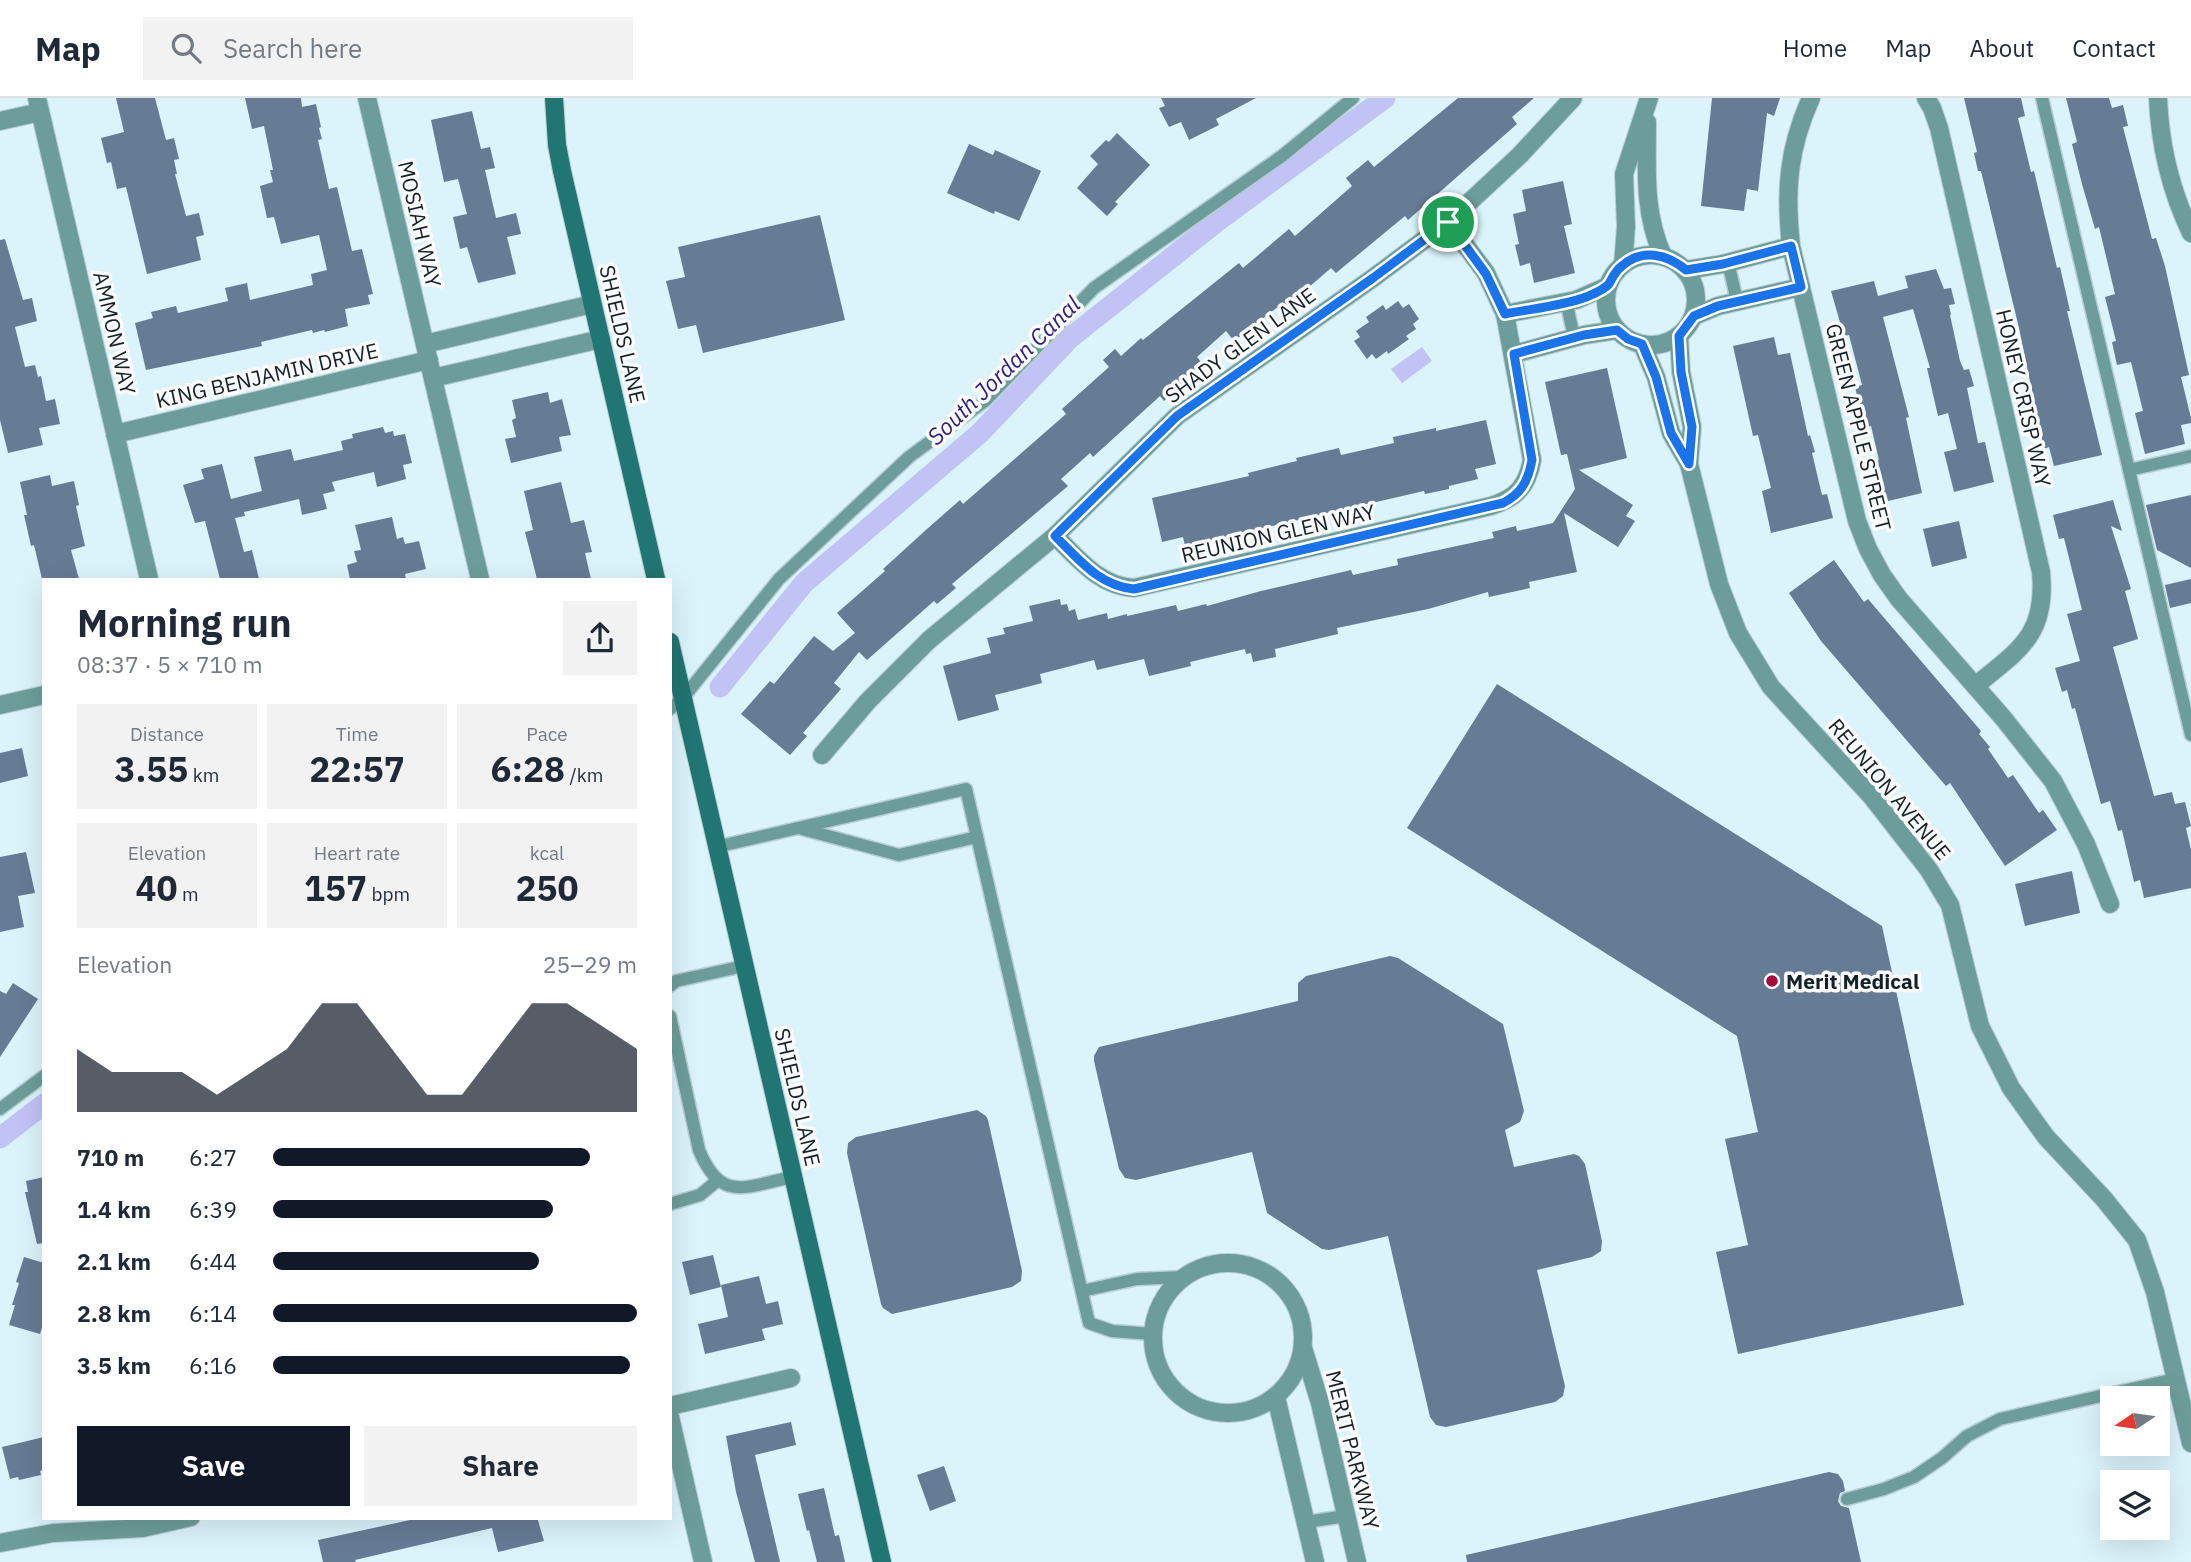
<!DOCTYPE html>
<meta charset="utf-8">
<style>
body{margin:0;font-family:"IBM Plex Sans",sans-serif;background:#f2f2f3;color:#1f2937;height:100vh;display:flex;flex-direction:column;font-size:26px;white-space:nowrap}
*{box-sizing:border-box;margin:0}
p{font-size:23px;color:#747a83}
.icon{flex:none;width:38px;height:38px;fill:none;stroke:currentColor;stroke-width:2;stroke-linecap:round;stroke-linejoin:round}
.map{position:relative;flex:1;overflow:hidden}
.side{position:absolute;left:42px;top:480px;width:630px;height:942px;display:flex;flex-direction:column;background:#fff;border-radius:0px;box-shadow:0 7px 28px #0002}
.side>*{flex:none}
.needle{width:46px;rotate:257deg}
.fabs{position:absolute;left:2100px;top:1288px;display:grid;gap:14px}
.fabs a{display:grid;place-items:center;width:70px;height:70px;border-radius:0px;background:#fff;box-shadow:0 7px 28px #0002;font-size:35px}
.pin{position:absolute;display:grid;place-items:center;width:60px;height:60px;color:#fff;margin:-30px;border:4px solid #fff;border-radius:50%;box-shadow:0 2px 7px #0007}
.round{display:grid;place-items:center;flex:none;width:74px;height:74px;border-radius:0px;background:#f2f2f3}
.summary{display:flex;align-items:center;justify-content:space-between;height:119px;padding:0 35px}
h1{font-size:38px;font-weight:700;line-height:52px}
.metrics{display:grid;grid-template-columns:repeat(3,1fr);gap:10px;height:119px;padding:7px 35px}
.metrics div{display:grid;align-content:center;border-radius:0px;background:#f2f2f3;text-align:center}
.metrics b{font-size:35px;font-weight:700}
.metrics small{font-size:19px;font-weight:400}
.metrics p{font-size:19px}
.chart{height:196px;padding:14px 35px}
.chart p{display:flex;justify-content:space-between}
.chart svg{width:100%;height:126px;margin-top:7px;fill:#111827;opacity:.7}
.primary-button{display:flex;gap:14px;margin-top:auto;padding:14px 35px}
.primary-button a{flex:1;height:80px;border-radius:0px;background:#111827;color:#fff;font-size:28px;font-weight:700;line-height:80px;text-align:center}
.primary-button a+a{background:#f2f2f3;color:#1f2937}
ul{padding:0 35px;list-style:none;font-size:23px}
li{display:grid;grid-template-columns:112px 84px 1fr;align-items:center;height:52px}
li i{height:18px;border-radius:9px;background:#111827}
header{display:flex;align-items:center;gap:42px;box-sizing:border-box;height:98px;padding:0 35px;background:#fff;border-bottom:2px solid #e0e1e3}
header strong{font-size:33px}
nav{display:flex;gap:38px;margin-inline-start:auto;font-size:24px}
.search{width:490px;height:63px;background:#f2f2f3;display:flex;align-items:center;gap:18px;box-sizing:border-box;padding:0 24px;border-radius:0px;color:#747a83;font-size:26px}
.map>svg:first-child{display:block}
.water{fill:#c0c3f4}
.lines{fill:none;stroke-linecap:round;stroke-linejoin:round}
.canal{stroke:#c0c3f4;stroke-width:21}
.building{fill:#667b94}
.service-casing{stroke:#b7cdd5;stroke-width:15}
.minor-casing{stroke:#b7cdd5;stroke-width:20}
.tertiary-casing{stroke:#b7cdd5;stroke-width:20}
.secondary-casing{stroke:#b7cdd5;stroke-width:20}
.service{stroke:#6d9d9a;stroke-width:12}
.minor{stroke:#6d9d9a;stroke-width:18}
.tertiary{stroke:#6d9d9a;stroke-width:18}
.secondary{stroke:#217572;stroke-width:18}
.route-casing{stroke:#fff;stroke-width:14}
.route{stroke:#1a73e8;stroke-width:9}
.poi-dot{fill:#a50b3c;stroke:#fbfbfb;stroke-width:2.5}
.labels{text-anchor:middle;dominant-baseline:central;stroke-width:7;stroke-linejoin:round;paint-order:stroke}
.street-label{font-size:21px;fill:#132228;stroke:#fbfbfb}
.poi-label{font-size:21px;font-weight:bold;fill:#132228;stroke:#fbfbfb;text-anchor:start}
.water-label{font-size:23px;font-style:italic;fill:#30217c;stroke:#fbfbfb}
</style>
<header>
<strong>Map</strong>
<div class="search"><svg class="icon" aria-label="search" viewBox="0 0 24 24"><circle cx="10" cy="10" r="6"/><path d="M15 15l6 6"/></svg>Search here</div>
<nav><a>Home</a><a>Map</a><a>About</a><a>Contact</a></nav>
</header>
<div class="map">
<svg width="2191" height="1464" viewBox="0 0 2191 1464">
<rect width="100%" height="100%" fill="#dbf3fb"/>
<path class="water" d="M1422 249 1432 263 1402 285 1391 271Z"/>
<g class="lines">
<g class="canal">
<path d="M720 589 804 485 980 335 1070 240 1219 122 1385 0"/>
<path d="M0 1040 44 1006"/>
</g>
</g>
<g class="building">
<path d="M116 0H155L166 42 174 40 179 61 174 62 177 76H175L186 118 199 115 204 137 196 139 201 162 147 176 126 89 117 91 111 64 107 65 101 40 124 34Z"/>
<path d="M245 0H301L302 9 316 6 321 29 319 30 322 41 318 42 329 91 337 89 352 153 362 151 373 196 368 197 370 206 345 211 348 228 325 234 324 232 313 235 312 232 261 244 262 248 146 272 135 225 153 220 151 214 176 208 178 215 228 203 225 190 247 185 250 202 313 187 311 176 327 172 319 137 281 146 274 119 267 120 260 88 273 84 270 72H273L264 28 252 31Z"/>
<path d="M1161 0H1256L1216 21 1219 27 1189 42 1181 24 1169 29 1159 10 1165 8Z"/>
<path d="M1458 0H1534L1512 19 1517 26 1408 122 1405 118 1336 175 1331 170 1286 209 1283 205 1234 243 1226 233 1197 259 1202 265 1180 284 1182 286 1164 303 1160 298 1093 359 1090 355 1061 381 1068 388 952 486 956 490 937 506 934 503 867 562 859 554 834 585 841 591 803 635 807 638 790 657 741 616 770 583 774 586 814 538 833 553 855 535 837 515 885 473 883 471 927 431 960 402 963 406 1066 316 1062 311 1109 269 1103 262 1115 251 1121 258 1141 240 1143 242 1239 165 1243 170 1289 131 1295 138 1352 88 1346 80 1368 62 1374 69Z"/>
<path d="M1712 0H1780L1774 18 1767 15 1758 93 1747 91 1744 113 1701 108Z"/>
<path d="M1964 0H2021L2025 18 2018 20 2031 74 2034 73 2057 170 2060 169 2070 213H2067L2102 357 2054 368 2049 349 2044 351 2019 230 1981 73H1978L1974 55 1977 54Z"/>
<path d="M2066 0H2109L2112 10 2123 7 2128 28 2123 29 2152 141 2156 140 2165 168 2189 277 2181 279 2191 320V325L2181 327 2185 346 2145 356 2135 315 2143 313 2131 264 2117 267 2112 244 2116 243 2105 199 2115 196 2099 129 2095 131 2082 86 2072 46 2077 44Z"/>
<path d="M472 13 481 51 490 49 495 70 485 72 496 120 516 115 521 136 507 139 516 176 478 185 467 149 460 151 453 119 467 116 458 81 444 84 431 22Z"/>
<path d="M1117 35 1150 67 1115 104 1118 106 1107 118 1077 90 1098 66 1090 58 1106 42 1109 44Z"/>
<path d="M969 46 993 57 995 52 1041 73 1019 123 995 113 994 116 947 95Z"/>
<path d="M1563 83 1572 126 1564 128 1575 175 1534 185 1530 165 1520 168 1515 147 1519 146 1513 116 1526 113 1522 92Z"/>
<path d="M820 117 845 222 703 255 696 227 678 231 666 183 685 179 678 149Z"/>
<path d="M5 141 23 202 32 200 37 223 15 229 25 269 35 267 38 279 41 278 46 303 55 301 60 326 39 330 43 347 8 355 0 322V142Z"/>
<path d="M1936 171 1944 191 1951 190 1955 206 1949 207 1951 217H1950L1960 263 1964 272 1969 271 1974 288 1967 290 1978 345 1985 344 1994 384 1954 394 1944 354 1957 351 1948 315 1938 318 1927 270H1930L1913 211 1883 219 1909 319 1906 320 1922 395 1880 405 1871 364 1879 362 1871 328 1865 329 1855 289 1862 287 1849 237 1844 238 1831 193 1874 183 1878 198 1908 190 1905 178Z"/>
<path d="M1398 203 1403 210 1409 206 1419 221 1413 226 1416 231 1406 238 1409 241 1388 256 1387 253 1376 261 1372 256 1367 261 1354 243 1360 239 1356 233 1369 224 1366 219 1383 207 1386 212Z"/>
<path d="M1774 239 1778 257 1790 255 1808 338 1810 337 1815 354 1812 355 1822 397 1827 396 1833 420 1771 435 1762 393 1771 390 1758 337 1753 338 1733 248Z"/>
<path d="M1607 270 1627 360 1579 372 1633 407 1626 418 1635 423 1618 449 1564 415 1577 474 1529 484 1530 490 1489 499 1488 494 1428 511 1337 530 1338 536 1275 551 1276 559 1253 564 1251 555 1246 556 1245 551 1190 564 1191 568 1149 578 1144 561 1097 572 1094 562 1040 576 1042 585 995 597 999 612 958 623 943 568 991 555 987 540 1005 536 1003 530 1033 523 1029 508 1060 501 1061 507 1067 506 1069 513 1075 511 1078 522 1107 515 1108 521 1127 516V518L1176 507 1178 513 1206 506 1207 508 1261 493 1351 472 1353 477 1398 467 1397 461 1494 440 1492 434 1516 428 1517 433 1553 425 1575 391 1567 356 1561 357 1545 284Z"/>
<path d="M548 294 550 305 562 301 571 337 559 339 562 353 511 365 505 341 516 339 512 322 516 320 512 302Z"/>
<path d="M1486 322 1496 366 1475 371 1478 381 1449 388V391L1425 396 1424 393 1185 448 1183 439 1162 444 1152 400 1249 378 1248 375 1297 363 1296 360 1339 350 1341 357 1394 345 1393 339 1436 330V333Z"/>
<path d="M383 329 385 335 393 333 394 338 405 336 412 365 403 367 406 381 377 389 374 374 332 384 335 393 323 396 327 411 302 417 299 401 244 414 245 418 235 420 244 454 252 452 259 481H220L205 423 195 425 183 387 204 381 201 371 222 366 231 401 262 393 254 359 291 351 294 363 343 352 341 343 353 340 352 336Z"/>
<path d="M50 377 52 388 74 383 79 407 76 408 85 448 71 452 79 481H42L34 447 31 448 24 417H27L20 384Z"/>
<path d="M561 384 571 425 584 422 592 454 585 455 591 481H537L525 434 533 432 524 393Z"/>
<path d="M2191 397V470L2157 452 2146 407Z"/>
<path d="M2113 402 2122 433 2111 428 2131 491 2125 493 2138 541 2113 549 2154 698 2172 694 2175 706 2185 704 2191 728 2186 730 2191 752V790L2144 800 2140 782 2134 784 2122 732 2118 733 2110 703 2101 706 2075 610 2072 611 2067 592 2062 594 2055 570 2080 563 2067 516 2082 512 2064 440 2059 441 2053 417Z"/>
<path d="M392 419 397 441 403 439 405 446 419 443 426 471 405 476 406 481H350L347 467 357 464 354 453 361 452 355 427Z"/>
<path d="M1959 423 1967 460 1932 469 1923 431Z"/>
<path d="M1834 462 1864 504 1868 501 1981 633 1979 636 1990 649 1988 651 2008 680 2013 677 2039 715 2043 712 2057 732 2005 768 1950 685 1946 688 1821 543 1789 495Z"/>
<path d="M2191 481V505L2170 510 2165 487Z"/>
<path d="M1497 586 1882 828 1964 1207 1738 1256 1716 1154 1748 1147 1725 1041 1758 1034 1737 938 1407 730Z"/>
<path d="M22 650 28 678 0 685V655Z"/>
<path d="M26 754 35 795 18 798 24 829 0 834V759Z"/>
<path d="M2072 773 2080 815 2025 828 2015 786Z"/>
<path d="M1390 858 1398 860 1503 926 1524 1013 1520 1024 1505 1032 1514 1069 1574 1056 1579 1058 1585 1066 1602 1143 1601 1153 1592 1159 1537 1172 1565 1288 1563 1298 1555 1304 1446 1329 1436 1327 1430 1319 1388 1138 1329 1152 1322 1151 1267 1115 1252 1054 1136 1082 1125 1080 1119 1071 1094 963V958L1099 949 1298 903V885L1306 878Z"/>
<path d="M13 885 38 901 0 959V893L6 896Z"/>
<path d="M977 1012 986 1018 988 1022 1022 1173 1021 1183 1012 1189 892 1216 883 1210 881 1206 847 1055 848 1045 856 1039Z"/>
<path d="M44 1079V1145L37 1146 25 1094H28L26 1083Z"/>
<path d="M713 1157 721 1189 690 1197 682 1164Z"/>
<path d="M24 1159 44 1165V1223L40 1236 9 1227 15 1207H12L19 1185 16 1184Z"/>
<path d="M759 1178 766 1206 778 1203 783 1226 762 1231 765 1242 705 1256 698 1226 728 1219 721 1187Z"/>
<path d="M791 1324 796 1347 755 1357 780 1464H755L736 1394 726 1338Z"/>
<path d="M44 1339V1372L40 1373 41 1377 19 1382 18 1379 10 1381 2 1349Z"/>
<path d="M944 1368 956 1403 930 1413 917 1377Z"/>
<path d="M1829 1374 1838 1376 1843 1383 1845 1393 1840 1395 1838 1403 1841 1408 1849 1410 1861 1464H1467L1466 1457Z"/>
<path d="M824 1390 835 1438 839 1437 845 1464H817L809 1432 807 1433 798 1396Z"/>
<path d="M424 1419H537L544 1443 498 1454 492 1430 355 1462 356 1464H323L318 1442Z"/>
</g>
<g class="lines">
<defs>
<g id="service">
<path d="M2042 0 2129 372"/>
<path d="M1728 164 1737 203"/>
<path d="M1566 203 1574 239"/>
<path d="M2191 358 2129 372 2191 637"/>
<path d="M670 611 683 600 779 481 909 359 985 303 1094 190 1282 58 1353 0"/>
<path d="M802 731 899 757 977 739"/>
<path d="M716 749 966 691 1089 1225 1112 1233 1153 1236"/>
<path d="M670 888 676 883 744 868"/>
<path d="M670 918 699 1052C721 1106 746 1088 793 1079"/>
<path d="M0 1011 44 978"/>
<path d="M670 1106 700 1097 717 1083"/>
<path d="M1082 1193 1137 1181 1183 1179"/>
<path d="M1847 1401 1884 1391 1914 1379 1942 1360 1967 1338 2000 1321 2175 1281"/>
<path d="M1306 1424 1346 1418"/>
</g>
<g id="minor">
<path d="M37 0 149 481"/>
<path d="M367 0 480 481"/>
<path d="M1811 0C1788 51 1785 92 1791 148L1857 423 1868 451 1882 477 1899 501 2004 621 2053 683 2086 746 2110 806"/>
<path d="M1926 0 1932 10 1939 30 2041 474C2047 537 2019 552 1975 588"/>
<path d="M2158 0C2160 49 2170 91 2191 135"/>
<path d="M0 23 40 14"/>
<path d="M1686 172 1723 166 1791 148"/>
<path d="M1505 216 1576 202 1608 188"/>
<path d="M1694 218 1718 208 1801 189"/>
<path d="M425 246 592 206"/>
<path d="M1514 256 1584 237 1617 232"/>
<path d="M433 280 601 241"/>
<path d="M115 336 429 262"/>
<path d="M1055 438C1079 461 1099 488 1134 490L1491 408C1516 400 1527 389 1532 362L1505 216 1486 175 1448 124"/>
<path d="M0 607 44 597"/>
<path d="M822 657 868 603 929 542 1055 438 1177 318 1373 180 1448 124 1520 57 1573 0"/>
<circle cx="1228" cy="1240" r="75"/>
<path d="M1303 1250 1320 1305 1357 1464"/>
<path d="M1276 1299 1315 1464"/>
<path d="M670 1308 791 1280"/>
<path d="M670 1319 703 1464"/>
<path d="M0 1445 53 1435 143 1430 191 1419"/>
</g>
<g id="tertiary">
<path d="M1647 24C1647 71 1643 114 1663 158"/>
<circle cx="1651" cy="202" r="45"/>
<path d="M1623 167 1626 129 1624 76 1649 0"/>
<path d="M1679 238 1681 274 1692 329 1689 366"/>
<path d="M1642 246 1656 279 1671 335 1689 366 1719 486 1738 535 1771 589 1872 699 1929 772 1950 807 1980 928 2011 990 2046 1039 2104 1101 2137 1142 2155 1194 2191 1345"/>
</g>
<g id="secondary">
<path d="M554 0 557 47 562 73 656 481"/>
<path d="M670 544 882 1464"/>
</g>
</defs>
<use href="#service" class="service-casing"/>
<use href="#minor" class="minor-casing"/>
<use href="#tertiary" class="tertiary-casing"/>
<use href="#secondary" class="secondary-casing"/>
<use href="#service" class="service"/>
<use href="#minor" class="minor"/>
<use href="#tertiary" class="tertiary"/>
<use href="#secondary" class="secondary"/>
</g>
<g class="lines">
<defs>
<path id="route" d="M1448 124 1486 176 1505 216C1529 211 1563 208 1586 199 1593 196 1604 192 1609 186 1613 179 1615 173 1622 168 1642 150 1667 156 1686 172L1723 166 1791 148 1801 189 1718 208 1694 218 1679 238 1681 274 1692 329 1689 366 1671 335 1656 279 1642 246 1628 241 1617 232 1584 237 1514 256 1532 362C1528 383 1522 395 1503 405L1134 491C1099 488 1079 461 1055 438L1177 318 1373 180Z"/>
</defs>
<use href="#route" class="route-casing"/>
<use href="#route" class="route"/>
</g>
<circle class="poi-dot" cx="1772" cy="883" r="7"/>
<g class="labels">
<g class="street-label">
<text transform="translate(420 126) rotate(77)">MOSIAH WAY</text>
<text transform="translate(115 235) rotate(77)">AMMON WAY</text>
<text transform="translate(623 236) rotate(77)">SHIELDS LANE</text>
<text transform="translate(1240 247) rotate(-36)">SHADY GLEN LANE</text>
<text transform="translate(267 277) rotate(-13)">KING BENJAMIN DRIVE</text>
<text transform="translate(2024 300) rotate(77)">HONEY CRISP WAY</text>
<text transform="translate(1859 329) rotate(76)">GREEN APPLE STREET</text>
<text transform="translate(1278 435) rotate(-13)">REUNION GLEN WAY</text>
<text transform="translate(1890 691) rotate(50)">REUNION AVENUE</text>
<text transform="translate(798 999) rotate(77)">SHIELDS LANE</text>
<text transform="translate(1353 1352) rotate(76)">MERIT PARKWAY</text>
</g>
<g class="poi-label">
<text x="1786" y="883">Merit Medical</text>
</g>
<g class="water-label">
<text transform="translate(1003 272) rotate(-44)">South Jordan Canal</text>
</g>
</g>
</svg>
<div class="fabs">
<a><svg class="needle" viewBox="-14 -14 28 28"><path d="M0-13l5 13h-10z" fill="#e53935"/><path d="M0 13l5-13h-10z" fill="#747a83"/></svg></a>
<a><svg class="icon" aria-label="layers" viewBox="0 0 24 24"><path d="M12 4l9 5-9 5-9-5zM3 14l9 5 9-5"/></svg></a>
</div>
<div class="pin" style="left:1448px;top:124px;background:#1e9e55"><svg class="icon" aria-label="arrive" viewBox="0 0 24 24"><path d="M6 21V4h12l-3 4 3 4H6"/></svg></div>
<section class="side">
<div class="summary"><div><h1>Morning run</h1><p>08:37 · 5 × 710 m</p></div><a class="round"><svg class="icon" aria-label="share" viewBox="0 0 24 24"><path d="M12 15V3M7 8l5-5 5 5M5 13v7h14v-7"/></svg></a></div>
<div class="metrics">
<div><p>Distance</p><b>3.55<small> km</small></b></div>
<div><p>Time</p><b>22:57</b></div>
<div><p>Pace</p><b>6:28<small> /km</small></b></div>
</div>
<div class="metrics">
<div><p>Elevation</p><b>40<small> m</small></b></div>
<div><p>Heart rate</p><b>157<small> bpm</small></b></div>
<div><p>kcal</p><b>250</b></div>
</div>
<div class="chart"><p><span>Elevation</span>25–29 m</p>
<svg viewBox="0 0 160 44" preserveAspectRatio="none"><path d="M0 44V22L10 30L20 30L30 30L40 38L50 30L60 22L70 6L80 6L90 22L100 38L110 38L120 22L130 6L140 6L150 14L160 22V44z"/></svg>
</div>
<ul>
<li><b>710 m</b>6:27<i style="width:87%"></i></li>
<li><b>1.4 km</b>6:39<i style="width:77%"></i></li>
<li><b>2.1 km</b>6:44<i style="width:73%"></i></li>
<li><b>2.8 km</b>6:14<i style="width:100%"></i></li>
<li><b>3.5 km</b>6:16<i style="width:98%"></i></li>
</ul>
<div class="primary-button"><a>Save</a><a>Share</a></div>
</section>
</div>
